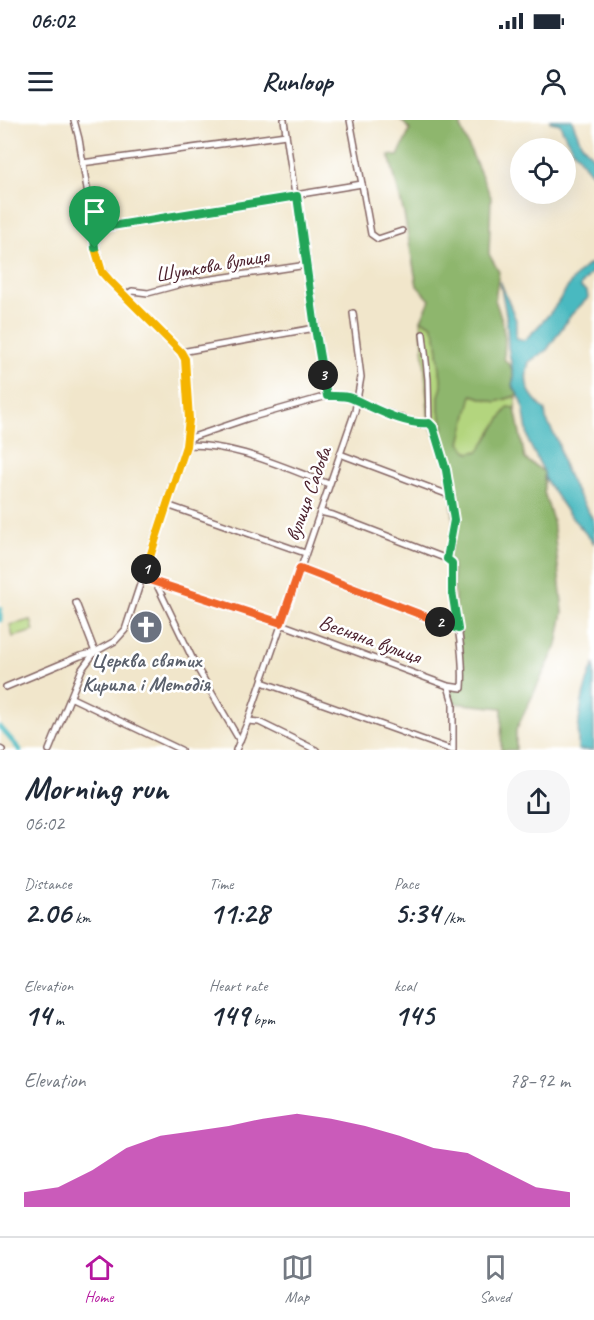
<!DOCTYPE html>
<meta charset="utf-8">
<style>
body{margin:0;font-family:Caveat,sans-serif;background:#f6f6f7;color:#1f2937;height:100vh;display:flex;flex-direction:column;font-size:22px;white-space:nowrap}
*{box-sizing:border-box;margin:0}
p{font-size:20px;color:#747a83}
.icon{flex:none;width:33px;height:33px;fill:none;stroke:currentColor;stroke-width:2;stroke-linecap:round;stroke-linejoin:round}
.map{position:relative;height:630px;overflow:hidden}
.drawer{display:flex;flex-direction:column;background:#fff;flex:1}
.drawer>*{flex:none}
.buttons{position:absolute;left:510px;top:18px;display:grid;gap:12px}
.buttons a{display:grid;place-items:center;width:66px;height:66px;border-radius:50%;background:#fff;box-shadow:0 6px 24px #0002;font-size:30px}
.pin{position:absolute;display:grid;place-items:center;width:51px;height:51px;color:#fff;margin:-62px -26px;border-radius:50% 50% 50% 0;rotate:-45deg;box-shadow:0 0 6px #0007}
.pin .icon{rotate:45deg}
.km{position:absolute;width:30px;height:30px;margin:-15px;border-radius:50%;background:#222;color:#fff;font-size:16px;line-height:30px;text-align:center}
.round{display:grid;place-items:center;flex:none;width:63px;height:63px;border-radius:24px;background:#f6f6f7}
.overview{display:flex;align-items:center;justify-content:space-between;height:102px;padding:0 24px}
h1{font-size:33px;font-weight:600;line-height:45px}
.stats{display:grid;grid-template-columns:repeat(3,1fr);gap:9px;height:102px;padding:6px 24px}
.stats div{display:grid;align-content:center}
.stats b{font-size:30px;font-weight:600}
.stats small{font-size:16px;font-weight:400}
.stats p{font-size:16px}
.chart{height:168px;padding:12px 24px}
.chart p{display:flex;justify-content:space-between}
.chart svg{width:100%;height:108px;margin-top:6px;fill:#b5179e;opacity:.7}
.status{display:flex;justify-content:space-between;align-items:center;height:42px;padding:0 30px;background:#fff;direction:ltr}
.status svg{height:16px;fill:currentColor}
header{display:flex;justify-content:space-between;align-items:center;height:78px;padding:0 24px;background:#fff;font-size:27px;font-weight:600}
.tab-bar{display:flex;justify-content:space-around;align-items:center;height:84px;border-top:2px solid #e0e1e3;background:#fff;font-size:16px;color:#747a83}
.tab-bar a{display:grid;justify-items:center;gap:3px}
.tab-bar .current{color:#b5179e}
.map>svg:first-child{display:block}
.green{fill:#b3d57e;stroke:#7e7a54;stroke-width:1.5}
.forest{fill:#8eb66d;stroke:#6c6a4c;stroke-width:1.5}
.water{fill:#4ab9c0;stroke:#4a6c76;stroke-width:1.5}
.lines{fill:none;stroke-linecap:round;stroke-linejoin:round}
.canal{stroke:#4ab9c0;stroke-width:5}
.minor-casing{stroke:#846563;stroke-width:8}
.minor{stroke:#fff;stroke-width:5}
.split-1-casing{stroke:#fff;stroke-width:12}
.split-2-casing{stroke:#fff;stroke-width:12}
.split-3-casing{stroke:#fff;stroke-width:12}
.split-4-casing{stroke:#fff;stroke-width:12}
.split-1{stroke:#f5b400;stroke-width:8}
.split-2{stroke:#f0652b;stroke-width:8}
.split-3{stroke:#22a559;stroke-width:8}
.split-4{stroke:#22a559;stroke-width:8}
.labels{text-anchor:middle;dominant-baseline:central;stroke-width:5;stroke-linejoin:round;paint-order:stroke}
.street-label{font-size:21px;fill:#4a1f2b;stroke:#fff}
.worship-label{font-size:21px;font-weight:bold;fill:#5b616d;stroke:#fff}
</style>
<div class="status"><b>06:02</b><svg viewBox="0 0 49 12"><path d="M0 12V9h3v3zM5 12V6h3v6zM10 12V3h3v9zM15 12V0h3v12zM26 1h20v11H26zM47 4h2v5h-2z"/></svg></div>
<header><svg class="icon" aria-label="menu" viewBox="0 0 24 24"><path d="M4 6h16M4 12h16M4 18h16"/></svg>Runloop<svg class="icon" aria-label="person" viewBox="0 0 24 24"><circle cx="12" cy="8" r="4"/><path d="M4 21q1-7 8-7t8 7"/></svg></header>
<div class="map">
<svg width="594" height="630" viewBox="0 0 594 630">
<rect width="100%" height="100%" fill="#fff"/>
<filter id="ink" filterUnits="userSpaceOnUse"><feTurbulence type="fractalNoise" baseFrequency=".0167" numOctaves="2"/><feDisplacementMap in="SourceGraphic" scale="12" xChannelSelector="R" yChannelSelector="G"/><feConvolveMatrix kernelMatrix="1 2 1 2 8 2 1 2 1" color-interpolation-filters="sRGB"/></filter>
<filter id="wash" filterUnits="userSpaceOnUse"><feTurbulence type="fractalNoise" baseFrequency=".008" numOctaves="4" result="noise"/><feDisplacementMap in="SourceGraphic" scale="24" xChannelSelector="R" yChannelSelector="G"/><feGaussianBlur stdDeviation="1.35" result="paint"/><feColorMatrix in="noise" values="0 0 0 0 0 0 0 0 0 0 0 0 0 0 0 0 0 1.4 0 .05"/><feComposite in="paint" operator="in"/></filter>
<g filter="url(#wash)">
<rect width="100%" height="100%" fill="#f1e6cb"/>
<g class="green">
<path d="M421 200 431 204 436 215 442 267 439 276V291L444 306 437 319 429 303Z"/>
<path d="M471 275 496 282 517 276 515 288H508L479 331 469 333 460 323Z"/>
<path d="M31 500 34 511 13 517 10 505Z"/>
</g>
<path class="forest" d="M401 0H461V9L491 77 489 134 499 152 495 180 501 197 505 218 504 239C513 248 515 254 512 265L518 275 496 282 472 275 460 323 469 333 479 331 508 287 515 288 525 339 544 352V372L553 401 563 492 557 525 516 610V630H501L502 588 453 583 448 566 462 568 452 443 447 439 454 408 452 382 458 373 437 319 444 306 439 291V276L442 267 436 215 431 204 421 200 430 180 417 166 404 94 389 35 398 36 410 10Z"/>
<g class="water">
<path d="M550 0H572L581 23 594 38V56C580 40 568 25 560 4L550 2Z"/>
<path d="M594 142V150L581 165V168L587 171 588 178 571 195 547 230 529 242C522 265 529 275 545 290L546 299 558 322 564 347 573 366 594 401V423L567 392 545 359 544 352 529 323 522 281 512 265 514 258 508 227 507 200 500 161 516 200V218L524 220C531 215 551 193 556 185 567 169 576 150 594 142Z"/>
<path d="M594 544V630H578C577 603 582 569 594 544Z"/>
</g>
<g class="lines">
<g class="canal">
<path d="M0 489V500"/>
<path d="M0 607 20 630"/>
</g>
</g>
</g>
<g filter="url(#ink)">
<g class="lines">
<defs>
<g id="minor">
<path d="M284 0 295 75 297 76C308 143 315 209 327 276"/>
<path d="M82 43 286 15"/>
<path d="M362 64 371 114 378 119 402 111"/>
<path d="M295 75 362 64 350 0"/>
<path d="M93 109 297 76"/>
<path d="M124 176 132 171 148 173 185 163 307 145"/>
<path d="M423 214 428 259 429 303 433 307 446 350 454 400 447 439 452 443C451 485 465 525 462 568L448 566 453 583V630"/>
<path d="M181 232 315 208"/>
<path d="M187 319 249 298 327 276 348 277 361 283 404 299 421 304 429 303"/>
<path d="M186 325C236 324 282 347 329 364"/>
<path d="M340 334 449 375"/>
<path d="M167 385 305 433"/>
<path d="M320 392 333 395 447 439"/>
<path d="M300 448 458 509"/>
<path d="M143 458 156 463 196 546 240 621"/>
<path d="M156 463 281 503"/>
<path d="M281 504 448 566"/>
<path d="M262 562 452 630"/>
<path d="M6 567 80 536 95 532 76 483"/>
<path d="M72 578 181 630"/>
<path d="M248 601 259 602 316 630"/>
<path d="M0 629 2 630"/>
<path d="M49 630 82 549 95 532 115 521 125 510 186 325 189 299 185 239 181 232 109 160 99 144 79 19 74 0"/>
<path d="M236 630 248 601 355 291 361 257 353 193"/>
</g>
</defs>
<use href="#minor" class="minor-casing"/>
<use href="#minor" class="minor"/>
</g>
</g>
<g class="lines" filter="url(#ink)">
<defs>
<path id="split-1" d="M95 128 102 152 109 160 181 232 185 239 189 299 186 326 146 449"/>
<path id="split-2" d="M146 449 143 458 281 503 300 448 440 502"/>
<path id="split-3" d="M323 255 327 276C334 276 344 275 351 278 373 287 405 306 429 303L433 307 446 350 454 400 447 439 452 443V471L458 509 440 502"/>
<path id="split-4" d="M95 128 93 109 297 76 315 208 323 255"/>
</defs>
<use href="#split-1" class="split-1-casing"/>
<use href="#split-2" class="split-2-casing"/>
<use href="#split-3" class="split-3-casing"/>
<use href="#split-4" class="split-4-casing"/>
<use href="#split-1" class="split-1"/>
<use href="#split-2" class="split-2"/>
<use href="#split-3" class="split-3"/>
<use href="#split-4" class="split-4"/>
</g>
<defs>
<symbol id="church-disc" viewBox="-11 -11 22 22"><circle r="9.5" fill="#6b7280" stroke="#fff"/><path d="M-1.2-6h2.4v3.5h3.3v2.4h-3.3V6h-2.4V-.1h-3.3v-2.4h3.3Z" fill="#fff"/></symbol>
</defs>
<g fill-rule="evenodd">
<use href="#church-disc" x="127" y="488" width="38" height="38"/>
</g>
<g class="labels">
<g class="street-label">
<text transform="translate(212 145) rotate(-10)">Шуткова вулиця</text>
<text transform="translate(308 374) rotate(-70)">вулиця Садова</text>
<text transform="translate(370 519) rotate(20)">Весняна вулиця</text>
</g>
<g class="worship-label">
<text x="146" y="540">Церква святих<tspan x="146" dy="24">Кирила і Методія</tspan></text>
</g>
</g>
</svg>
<div class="buttons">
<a><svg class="icon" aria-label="locate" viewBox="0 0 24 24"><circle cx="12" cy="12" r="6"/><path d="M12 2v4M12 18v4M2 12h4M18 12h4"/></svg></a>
</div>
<div class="pin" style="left:95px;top:128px;background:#1e9e55"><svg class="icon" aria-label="arrive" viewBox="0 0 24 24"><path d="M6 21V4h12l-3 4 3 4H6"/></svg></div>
<b class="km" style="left:146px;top:449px">1</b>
<b class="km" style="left:440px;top:502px">2</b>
<b class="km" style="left:323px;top:255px">3</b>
</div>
<section class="drawer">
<div class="overview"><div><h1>Morning run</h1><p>06:02</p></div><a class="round"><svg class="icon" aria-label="share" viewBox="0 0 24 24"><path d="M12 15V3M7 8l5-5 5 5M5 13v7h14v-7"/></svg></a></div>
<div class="stats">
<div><p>Distance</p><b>2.06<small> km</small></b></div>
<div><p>Time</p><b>11:28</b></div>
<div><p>Pace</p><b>5:34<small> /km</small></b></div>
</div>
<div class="stats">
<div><p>Elevation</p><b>14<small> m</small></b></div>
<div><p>Heart rate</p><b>149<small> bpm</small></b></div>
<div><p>kcal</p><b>145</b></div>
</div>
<div class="chart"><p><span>Elevation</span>78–92 m</p>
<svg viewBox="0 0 160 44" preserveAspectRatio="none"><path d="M0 44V38L10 36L20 29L30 20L40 15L50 13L60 11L70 8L80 6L90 8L100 11L110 15L120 20L130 22L140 29L150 36L160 38V44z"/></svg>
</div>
</section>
<nav class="tab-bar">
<a class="current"><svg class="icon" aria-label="home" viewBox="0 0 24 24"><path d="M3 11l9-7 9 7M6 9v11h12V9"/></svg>Home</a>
<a><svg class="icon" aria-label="map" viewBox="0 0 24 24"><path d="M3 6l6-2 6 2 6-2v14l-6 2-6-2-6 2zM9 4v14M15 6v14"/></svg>Map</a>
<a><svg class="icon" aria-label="saved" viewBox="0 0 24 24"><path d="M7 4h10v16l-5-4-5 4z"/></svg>Saved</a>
</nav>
